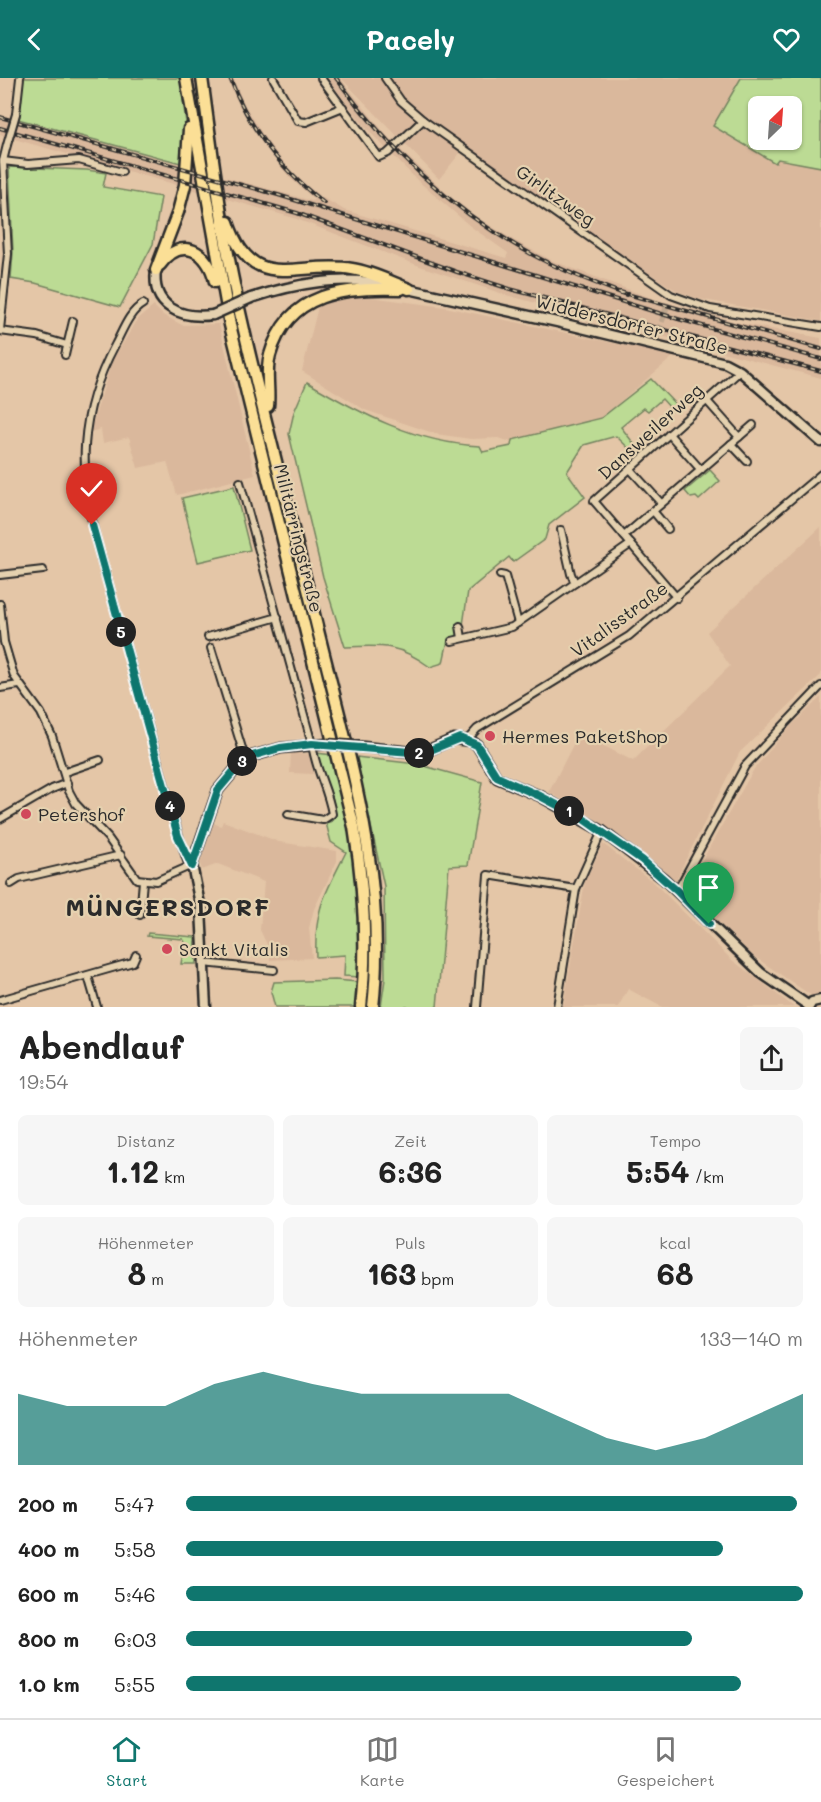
<!DOCTYPE html>
<html lang="de">
<meta charset="utf-8">
<style>
body{margin:0;font-family:Mali,sans-serif;background:#f6f6f6;color:#222;height:100vh;display:flex;flex-direction:column;font-size:22px;white-space:nowrap}
*{box-sizing:border-box;margin:0}
p{font-size:20px;color:#767676}
.icon{flex:none;width:33px;height:33px;fill:none;stroke:currentColor;stroke-width:2;stroke-linecap:round;stroke-linejoin:round}
.map{position:relative;height:929px;overflow:hidden}
.details{display:flex;flex-direction:column;background:#fff;flex:1}
.details>*{flex:none}
.needle{width:39px;rotate:25deg}
.controls{position:absolute;left:748px;top:18px;display:grid;gap:12px}
.controls a{display:grid;place-items:center;width:54px;height:54px;border-radius:9px;background:#fff;box-shadow:0 2px 4px #0004;font-size:30px}
.pin{position:absolute;display:grid;place-items:center;width:51px;height:51px;color:#fff;margin:-62px -26px;border-radius:50% 50% 50% 0;rotate:-45deg;box-shadow:0 0 6px #0007}
.pin .icon{rotate:45deg}
.km{position:absolute;width:30px;height:30px;margin:-15px;border-radius:50%;background:#222;color:#fff;font-size:16px;line-height:30px;text-align:center}
.round{display:grid;place-items:center;flex:none;width:63px;height:63px;border-radius:9px;background:#f6f6f6}
.overview{display:flex;align-items:center;justify-content:space-between;height:102px;padding:0 18px}
h1{font-size:33px;font-weight:700;line-height:45px}
.stats{display:grid;grid-template-columns:repeat(3,1fr);gap:9px;height:102px;padding:6px 18px}
.stats div{display:grid;align-content:center;border-radius:9px;background:#f6f6f6;text-align:center}
.stats b{font-size:30px;font-weight:700}
.stats small{font-size:16px;font-weight:400}
.stats p{font-size:16px}
.chart{height:168px;padding:12px 18px}
.chart p{display:flex;justify-content:space-between}
.chart svg{width:100%;height:108px;margin-top:6px;fill:#0f766e;opacity:.7}
ul{padding:0 18px;list-style:none;font-size:20px}
li{display:grid;grid-template-columns:96px 72px 1fr;align-items:center;height:45px}
li i{height:15px;border-radius:8px;background:#0f766e}
header{display:flex;justify-content:space-between;align-items:center;height:78px;padding:0 18px;background:#0f766e;color:#fff;font-size:27px;font-weight:700}
.dock{display:flex;justify-content:space-around;align-items:center;height:84px;border-top:2px solid #e0e0e0;background:#fff;font-size:16px;color:#767676}
.dock a{display:grid;justify-items:center;gap:3px}
.dock .active{color:#0f766e}
.map>svg:first-child{display:block}
.built{fill:#dab89c}
.green{fill:#bcdb94;stroke:#748360;stroke-width:1.5;fill-rule:evenodd}
.lines{fill:none;stroke-linecap:round;stroke-linejoin:round}
.street-tunnel{stroke:#bfa78e;stroke-width:6;stroke-dasharray:6 3;stroke-linecap:butt}
.street-casing{stroke:#2b2b2b;stroke-width:10}
.secondary-casing{stroke:#2b2b2b;stroke-width:13}
.highway-casing{stroke:#2b2b2b;stroke-width:15}
.street{stroke:#e5d1af;stroke-width:6}
.secondary{stroke:#e5d1af;stroke-width:8}
.highway{stroke:#fbdf96;stroke-width:10}
.rail-casing{stroke:#2b2b2b;stroke-width:4}
.rail{stroke:#e5d1af;stroke-width:1.5;stroke-dasharray:4.5;stroke-linecap:butt}
.street-bridge-casing{stroke:#2b2b2b;stroke-width:10;stroke-linecap:butt}
.secondary-bridge-casing{stroke:#2b2b2b;stroke-width:13;stroke-linecap:butt}
.street-bridge{stroke:#e5d1af;stroke-width:6}
.secondary-bridge{stroke:#e5d1af;stroke-width:8}
.route-casing{stroke:#fff;stroke-width:12}
.route{stroke:#0f766e;stroke-width:8}
.poi-dot{fill:#d1495b;stroke:#e5d1af;stroke-width:2}
.labels{text-anchor:middle;dominant-baseline:central;stroke-width:4.5;stroke-linejoin:round;paint-order:stroke}
.street-label{font-size:18px;fill:#2b2b2b;stroke:#e5d1af}
.poi-label{font-size:18px;fill:#2b2b2b;stroke:#e5d1af;text-anchor:start}
.district-label{font-size:24px;font-weight:bold;letter-spacing:1.5px;fill:#2b2b2b;stroke:#e5d1af}
</style>
<header><svg class="icon" aria-label="back" viewBox="0 0 24 24"><path d="M15 5l-7 7 7 7"/></svg>Pacely<svg class="icon" aria-label="heart" viewBox="0 0 24 24"><path d="M12 20l-8-8c-3-5 5-10 8-4 3-6 11-1 8 4z"/></svg></header>
<div class="map">
<svg width="821" height="929" viewBox="0 0 821 929">
<rect width="100%" height="100%" fill="#e4c6a7"/>
<filter id="ink" filterUnits="userSpaceOnUse"><feTurbulence type="fractalNoise" baseFrequency=".0167" numOctaves="2"/><feDisplacementMap in="SourceGraphic" scale="12" xChannelSelector="R" yChannelSelector="G"/><feConvolveMatrix kernelMatrix="1 2 1 2 8 2 1 2 1" color-interpolation-filters="sRGB"/></filter>
<g filter="url(#ink)">
<g class="built">
<path d="M227 0H233L244 26 266 62 293 96 318 117 344 132 506 180 508 175 470 148 417 102 366 50 327 0H340L391 63 452 120 476 139 515 163 553 183 659 223 739 245 821 260V300L506 217 417 187 294 140 0 57V37L312 123 314 121 290 100 262 65 239 27Z"/>
<path d="M341 0H381L385 5 392 0H741L714 48 775 85 778 81 821 89V243L699 221 677 213 461 74 439 101Z"/>
<path d="M370 219 445 229 674 278 601 340 512 364 498 360 471 361 436 356 365 332 302 293 318 229 339 220Z"/>
<path d="M154 228 163 237 182 247 219 246 255 397 177 417 167 384 138 390 129 359 103 365 101 351 90 354 112 283 138 241Z"/>
<path d="M821 449V597L740 674 675 803 597 743 549 714 579 655 633 683 730 588 707 554Z"/>
<path d="M821 619V916L812 918 755 879 685 812 754 691 787 652Z"/>
<path d="M291 674 310 676 313 696 290 695Z"/>
<path d="M223 743 279 764 337 773V783L314 831 309 850 312 880 270 882V873L260 852 264 804 218 786 202 792 200 786 213 745 221 748Z"/>
<path d="M603 766 652 803 732 882 794 929H662L628 911 618 929H563L585 804Z"/>
</g>
<g class="green">
<path d="M23 0H180L186 45 184 86 18 41Z"/>
<path d="M741 0H821V89L778 81 775 85 713 48ZM759 28H792V62H759Z"/>
<path d="M9 89 87 92 106 95 103 109 161 119 153 166 120 229 35 205 11 201 13 174Z"/>
<path d="M651 301 677 328V332L673 333 662 321 648 333 644 330 621 349 642 376 639 380 616 358 584 367 567 394 585 419 549 447 545 461 513 484 509 479 468 513 463 547 458 548V559L448 562 443 585 430 589C399 566 383 567 345 569L323 499 289 356 294 334 307 304C361 336 416 365 480 368L483 374 511 368 512 362 601 340Z"/>
<path d="M710 392 720 403 699 422 696 419 691 420 685 413Z"/>
<path d="M234 408 250 472 198 484 182 420Z"/>
<path d="M316 675 333 677C351 754 363 819 359 899L344 898 345 877 316 879C314 830 325 817 346 774L331 764 326 745 332 743C342 727 319 693 316 675Z"/>
<path d="M356 679 417 686 482 704 468 787 449 788 437 929H381L385 901 384 808Z"/>
<path d="M148 855 195 859 196 886H181L182 880 188 876 189 871 183 861 147 858Z"/>
<path d="M335 902 358 904 355 929H275L271 914 274 904Z"/>
</g>
<g class="lines">
<path class="street-tunnel" d="M656 261 668 225"/>
<defs>
<g id="street">
<path d="M273 0 298 43 306 44 343 29"/>
<path d="M321 0 379 79 388 75 423 42"/>
<path d="M385 0 401 23 423 42 671 217 710 231 821 249"/>
<path d="M16 36 20 0"/>
<path d="M3 83 28 86 79 82 122 94"/>
<path d="M0 252 8 176 3 83 7 67"/>
<path d="M0 253 37 258 67 267"/>
<path d="M65 277 73 243"/>
<path d="M707 323 739 359"/>
<path d="M669 356 701 392"/>
<path d="M731 366 747 383"/>
<path d="M630 391 661 425"/>
<path d="M240 404 312 666C315 691 328 711 332 736L323 742 288 736"/>
<path d="M653 433 668 451"/>
<path d="M561 452 571 496 575 505"/>
<path d="M624 458 753 347"/>
<path d="M0 497 43 492"/>
<path d="M500 497 505 498 518 545"/>
<path d="M677 520 594 423 740 293"/>
<path d="M0 526 4 564 14 598 41 635 52 658 69 713 76 726 108 760 137 801 156 803 192 787 187 783 179 758 98 469C78 394 78 336 115 267 123 252 129 234 143 226"/>
<path d="M460 548 462 560"/>
<path d="M208 559 278 539"/>
<path d="M452 563 512 549 631 466"/>
<path d="M211 570 245 680"/>
<path d="M0 610 19 607"/>
<path d="M468 661 477 651 629 558 821 396"/>
<path d="M65 694 100 682"/>
<path d="M0 741 52 711 67 705"/>
<path d="M11 806 19 801 121 777"/>
<path d="M677 813 745 688 821 608"/>
<path d="M140 837 143 803"/>
<path d="M203 885 274 892"/>
<path d="M88 898 97 929"/>
<path d="M0 922 133 884 136 877"/>
<path d="M477 929 488 797 576 811"/>
<path d="M557 929 576 811 602 753"/>
</g>
<g id="secondary">
<path d="M156 192C151 229 181 241 213 237"/>
<path d="M404 210 557 244 725 285 740 293 821 364"/>
<path d="M251 220C298 205 340 197 389 207"/>
<path d="M354 668 422 675 454 661 471 663 477 667 497 700 540 718 602 753 664 801 761 895 809 928"/>
<path d="M206 929 201 831 192 787 218 712 245 680 281 670 327 666"/>
<path d="M809 929 812 924 821 922"/>
</g>
<g id="highway">
<path d="M186 0 230 247 354 749C364 810 368 867 361 929"/>
<path d="M202 0C212 74 221 148 237 221 260 326 289 431 314 536 345 666 388 794 373 929"/>
<path d="M228 144C252 218 297 182 352 191 372 194 391 204 409 211"/>
<path d="M160 187C181 157 209 173 215 204"/>
<path d="M156 192 178 134 185 107 189 51"/>
<path d="M268 328C270 311 265 294 270 277 288 213 346 209 401 211"/>
</g>
</defs>
<use href="#street" class="street-casing"/>
<use href="#secondary" class="secondary-casing"/>
<use href="#highway" class="highway-casing"/>
<use href="#street" class="street"/>
<use href="#secondary" class="secondary"/>
<use href="#highway" class="highway"/>
<defs>
<g id="rail">
<path d="M230 0C249 50 282 93 324 125"/>
<path d="M336 0C389 72 454 135 533 177 562 193 595 205 626 217"/>
<path d="M0 39 278 117 678 241 821 281"/>
<path d="M0 50 297 135 457 194 510 211 821 293"/>
<path d="M620 214 821 271"/>
</g>
</defs>
<use href="#rail" class="rail-casing"/>
<use href="#rail" class="rail"/>
<defs>
<path id="street-bridge" d="M7 67 16 36"/>
<g id="secondary-bridge">
<path d="M213 237 251 220"/>
<path d="M327 666 354 668"/>
</g>
</defs>
<use href="#street-bridge" class="street-bridge-casing"/>
<use href="#secondary-bridge" class="secondary-bridge-casing"/>
<use href="#street-bridge" class="street-bridge"/>
<use href="#secondary-bridge" class="secondary-bridge"/>
</g>
</g>
<g class="lines" filter="url(#ink)">
<defs>
<path id="route" d="M92 447 178 758 192 788 218 712 245 680 280 670 312 666 423 675 460 660 477 667 497 699 540 718 582 740 642 782 677 813 709 846"/>
</defs>
<use href="#route" class="route-casing"/>
<use href="#route" class="route"/>
</g>
<g class="poi-dot">
<circle cx="490" cy="658" r="6"/>
<circle cx="26" cy="736" r="6"/>
<circle cx="167" cy="871" r="6"/>
</g>
<g class="labels">
<g class="street-label">
<text transform="translate(556 117) rotate(35)">Girlitzweg</text>
<text transform="translate(632 246) rotate(14)">Widdersdorfer Straße</text>
<text transform="translate(650 353) rotate(-42)">Dansweilerweg</text>
<text transform="translate(299 460) rotate(76)">Militärringstraße</text>
<text transform="translate(619 541) rotate(-36)">Vitalisstraße</text>
</g>
<g class="poi-label">
<text x="502" y="658">Hermes PaketShop</text>
<text x="38" y="736">Petershof</text>
<text x="179" y="871">Sankt Vitalis</text>
</g>
<g class="district-label">
<text x="168" y="828">MÜNGERSDORF</text>
</g>
</g>
</svg>
<div class="controls">
<a><svg class="needle" viewBox="-14 -14 28 28"><path d="M0-13l5 13h-10z" fill="#e53935"/><path d="M0 13l5-13h-10z" fill="#767676"/></svg></a>
</div>
<div class="pin" style="left:709px;top:846px;background:#1e9e55"><svg class="icon" aria-label="arrive" viewBox="0 0 24 24"><path d="M6 21V4h12l-3 4 3 4H6"/></svg></div>
<div class="pin" style="left:92px;top:447px;background:#d93025"><svg class="icon" aria-label="check" viewBox="0 0 24 24"><path d="M5 12l5 5 9-10"/></svg></div>
<b class="km" style="left:569px;top:733px">1</b>
<b class="km" style="left:419px;top:675px">2</b>
<b class="km" style="left:242px;top:683px">3</b>
<b class="km" style="left:170px;top:728px">4</b>
<b class="km" style="left:121px;top:554px">5</b>
</div>
<section class="details">
<div class="overview"><div><h1>Abendlauf</h1><p>19:54</p></div><a class="round"><svg class="icon" aria-label="share" viewBox="0 0 24 24"><path d="M12 15V3M7 8l5-5 5 5M5 13v7h14v-7"/></svg></a></div>
<div class="stats">
<div><p>Distanz</p><b>1.12<small> km</small></b></div>
<div><p>Zeit</p><b>6:36</b></div>
<div><p>Tempo</p><b>5:54<small> /km</small></b></div>
</div>
<div class="stats">
<div><p>Höhenmeter</p><b>8<small> m</small></b></div>
<div><p>Puls</p><b>163<small> bpm</small></b></div>
<div><p>kcal</p><b>68</b></div>
</div>
<div class="chart"><p><span>Höhenmeter</span>133–140 m</p>
<svg viewBox="0 0 160 44" preserveAspectRatio="none"><path d="M0 44V15L10 20L20 20L30 20L40 11L50 6L60 11L70 15L80 15L90 15L100 15L110 24L120 33L130 38L140 33L150 24L160 15V44z"/></svg>
</div>
<ul>
<li><b>200 m</b>5:47<i style="width:99%"></i></li>
<li><b>400 m</b>5:58<i style="width:87%"></i></li>
<li><b>600 m</b>5:46<i style="width:100%"></i></li>
<li><b>800 m</b>6:03<i style="width:82%"></i></li>
<li><b>1.0 km</b>5:55<i style="width:90%"></i></li>
</ul>
</section>
<nav class="dock">
<a class="active"><svg class="icon" aria-label="home" viewBox="0 0 24 24"><path d="M3 11l9-7 9 7M6 9v11h12V9"/></svg>Start</a>
<a><svg class="icon" aria-label="map" viewBox="0 0 24 24"><path d="M3 6l6-2 6 2 6-2v14l-6 2-6-2-6 2zM9 4v14M15 6v14"/></svg>Karte</a>
<a><svg class="icon" aria-label="saved" viewBox="0 0 24 24"><path d="M7 4h10v16l-5-4-5 4z"/></svg>Gespeichert</a>
</nav>
